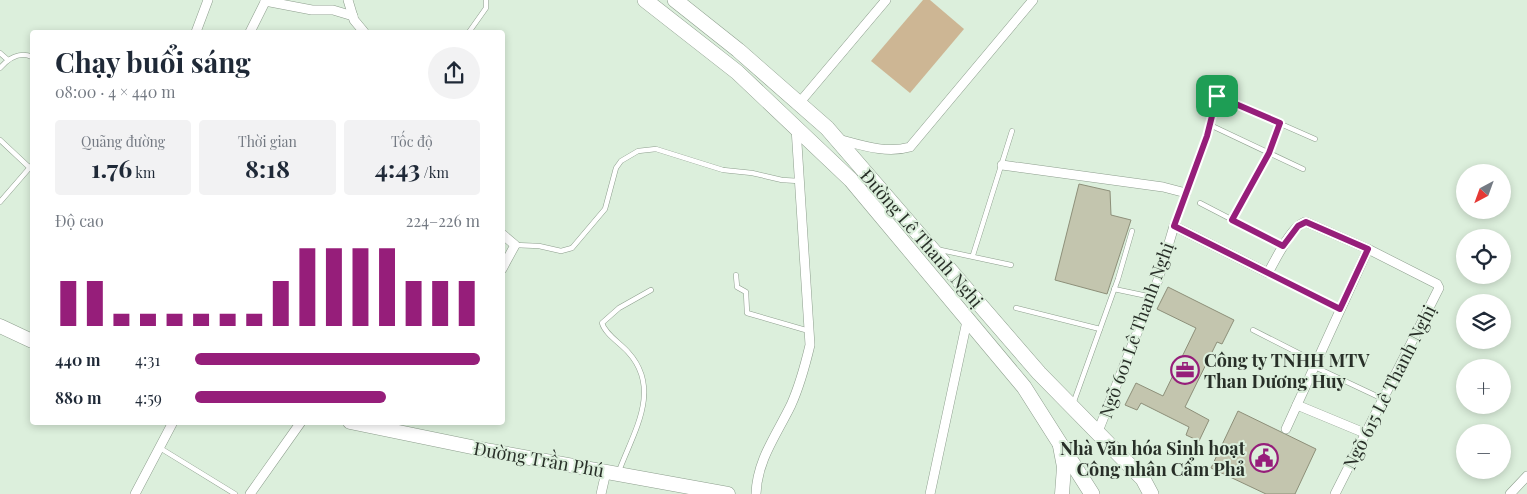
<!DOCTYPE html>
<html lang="vi">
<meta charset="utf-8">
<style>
body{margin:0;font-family:"Playfair Display",serif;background:#f2f2f3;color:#1f2937;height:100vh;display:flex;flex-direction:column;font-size:19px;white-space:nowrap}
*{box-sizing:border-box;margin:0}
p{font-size:16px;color:#747a83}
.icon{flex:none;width:28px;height:28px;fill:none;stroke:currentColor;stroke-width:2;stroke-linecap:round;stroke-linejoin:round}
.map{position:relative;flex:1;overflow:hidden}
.sheet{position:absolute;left:30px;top:30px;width:475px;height:395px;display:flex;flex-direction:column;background:#fff;border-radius:5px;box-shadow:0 2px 8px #0003}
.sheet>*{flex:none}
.needle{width:32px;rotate:221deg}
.controls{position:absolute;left:1456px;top:164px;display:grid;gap:10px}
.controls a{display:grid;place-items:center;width:55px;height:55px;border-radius:50%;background:#fff;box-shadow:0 2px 8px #0003;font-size:25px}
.pin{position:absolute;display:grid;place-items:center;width:42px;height:42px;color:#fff;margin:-21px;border-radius:10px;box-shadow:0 2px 8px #0006}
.round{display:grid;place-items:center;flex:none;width:52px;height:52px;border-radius:26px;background:#f2f2f3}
.headline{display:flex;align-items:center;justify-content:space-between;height:85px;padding:0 25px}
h1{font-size:28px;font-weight:700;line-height:38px}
.figures{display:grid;grid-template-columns:repeat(3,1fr);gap:8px;height:85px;padding:5px 25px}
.figures div{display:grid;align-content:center;border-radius:5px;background:#f2f2f3;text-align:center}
.figures b{font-size:25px;font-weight:700}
.figures small{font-size:14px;font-weight:400}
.figures p{font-size:14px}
.chart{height:140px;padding:10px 25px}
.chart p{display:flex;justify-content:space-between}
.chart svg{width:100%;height:90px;margin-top:5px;stroke:#961e7a;stroke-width:6}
ul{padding:0 25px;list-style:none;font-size:16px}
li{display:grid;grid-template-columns:80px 60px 1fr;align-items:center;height:38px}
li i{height:12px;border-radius:6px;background:#961e7a}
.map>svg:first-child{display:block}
.pitch{fill:#cdb694}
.building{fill:#c3c5ae;stroke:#8d8f79}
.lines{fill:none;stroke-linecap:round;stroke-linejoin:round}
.service-casing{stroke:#8d9e8d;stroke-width:5.5}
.minor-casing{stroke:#8d9e8d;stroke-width:10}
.primary-casing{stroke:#8d9e8d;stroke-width:15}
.trunk-casing{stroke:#8d9e8d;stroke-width:16}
.service{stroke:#fff;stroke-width:4.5}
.minor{stroke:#fff;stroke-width:9}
.primary{stroke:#fff;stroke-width:14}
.trunk{stroke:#fff;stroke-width:15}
.route-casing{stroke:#fff;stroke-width:10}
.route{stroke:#961e7a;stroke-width:6}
.labels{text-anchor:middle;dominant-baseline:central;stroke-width:4;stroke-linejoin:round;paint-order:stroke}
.street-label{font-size:18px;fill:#282f28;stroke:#dcefdc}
.poi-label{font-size:18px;font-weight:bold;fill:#282f28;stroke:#dcefdc;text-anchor:start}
</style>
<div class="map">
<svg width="1527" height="494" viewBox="0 0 1527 494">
<rect width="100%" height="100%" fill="#dcefdc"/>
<path class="pitch" d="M923 0H930L964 29 910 93 871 61Z"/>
<g class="building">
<path d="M1079 184 1110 191 1111 215 1131 220 1107 294 1055 280Z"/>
<path d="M1168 287 1234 320 1222 344 1217 342 1185 407 1209 420 1199 441 1186 435 1189 427 1141 403 1137 410 1125 405 1136 383 1163 396 1196 328 1157 309Z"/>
<path d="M1238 411 1316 449 1295 494H1266L1211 468Z"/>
</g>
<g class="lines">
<defs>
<g id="service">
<path d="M469 32 486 8V0"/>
<path d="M0 53 8 60"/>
<path d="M0 68C8 59 20 51 32 57"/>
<path d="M1217 96 1315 139"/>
<path d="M1210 125 1303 169"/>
<path d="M0 140 30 168"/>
<path d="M0 202 32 165"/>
<path d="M1200 203 1283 246"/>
<path d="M1233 220 1269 153 1280 123"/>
<path d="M1174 226C1190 179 1214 132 1218 82"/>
<path d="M515 245 539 246 561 251 572 248 605 209 616 168 621 161 638 151 656 149 723 170 752 173 782 180 799 181"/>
<path d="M936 249 1011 265"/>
<path d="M973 255 1012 131"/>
<path d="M1268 273 1340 309"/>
<path d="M736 275 737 287 746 292 747 313 809 331"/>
<path d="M1114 289 1152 297"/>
<path d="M1016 308 1100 329"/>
<path d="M1253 330 1316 362"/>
<path d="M1315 367 1383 399"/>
<path d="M1073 404 1118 279 1132 231"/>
<path d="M160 448 235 494"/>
<path d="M619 471C634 431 662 389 628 352 620 343 605 334 602 323L619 308 651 290"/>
</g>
<g id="minor">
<path d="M348 0 354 20 364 32"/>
<path d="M265 1 312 10H333L353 16"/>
<path d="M196 32 208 0"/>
<path d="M250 32 266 0"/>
<path d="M800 102 886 0"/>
<path d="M838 139C861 145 886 154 910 147L1033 0"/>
<path d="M1002 165 1163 187 1186 193"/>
<path d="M502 234 515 245 502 269"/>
<path d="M1297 405 1367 434"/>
<path d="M1286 429 1368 249"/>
<path d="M1097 434 1158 280 1174 226 1268 273C1275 261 1292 224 1306 222L1368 249 1437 284 1439 288 1335 494"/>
<path d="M135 494 173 422"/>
<path d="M250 494 301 422"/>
<path d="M601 494 606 472"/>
<path d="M756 494C757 460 777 434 791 405 800 385 805 366 810 345L796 128"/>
<path d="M930 494 967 321"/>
<path d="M1510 494 1527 476"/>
</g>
<g id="primary">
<path d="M0 326 32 341"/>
<path d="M350 422 491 451 728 494"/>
<path d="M1060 446 1064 467 1062 494"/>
</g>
<g id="trunk">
<path d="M645 0 737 72 851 180 1024 387 1092 494"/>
<path d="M675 0 738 50 827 128 1039 373 1143 479 1151 494"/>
</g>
</defs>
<use href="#service" class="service-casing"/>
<use href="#minor" class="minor-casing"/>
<use href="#primary" class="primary-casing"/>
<use href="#trunk" class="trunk-casing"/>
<use href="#service" class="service"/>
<use href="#minor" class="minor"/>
<use href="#primary" class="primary"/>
<use href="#trunk" class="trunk"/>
</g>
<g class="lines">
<defs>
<path id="route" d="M1217 96 1280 123 1269 153 1232 220 1283 246 1298 226 1306 222 1368 249 1340 309 1174 226 1207 136Z"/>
</defs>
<use href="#route" class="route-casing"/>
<use href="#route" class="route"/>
</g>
<defs>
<symbol id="office-ring" viewBox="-11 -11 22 22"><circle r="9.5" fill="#dcefdc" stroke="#961e7a" stroke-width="1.5"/><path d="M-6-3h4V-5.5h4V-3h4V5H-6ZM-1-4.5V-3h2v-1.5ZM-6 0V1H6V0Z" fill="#961e7a"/></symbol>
<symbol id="civic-ring" viewBox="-11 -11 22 22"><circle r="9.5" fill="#dcefdc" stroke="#961e7a" stroke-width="1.5"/><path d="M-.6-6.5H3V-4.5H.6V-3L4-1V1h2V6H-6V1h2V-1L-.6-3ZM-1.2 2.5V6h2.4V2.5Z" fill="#961e7a"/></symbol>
</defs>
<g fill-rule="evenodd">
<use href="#office-ring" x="1169" y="354" width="32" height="32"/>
<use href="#civic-ring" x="1248" y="442" width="32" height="32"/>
</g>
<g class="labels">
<g class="street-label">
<text transform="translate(922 238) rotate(49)">Đường Lê Thanh Nghị</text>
<text transform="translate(1136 330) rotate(-70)">Ngõ 601 Lê Thanh Nghị</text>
<text transform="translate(1389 387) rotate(-63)">Ngõ 615 Lê Thanh Nghị</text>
<text transform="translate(539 459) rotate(10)">Đường Trần Phú</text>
</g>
<g class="poi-label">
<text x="1204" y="360">Công ty TNHH MTV<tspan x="1204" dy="21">Than Dương Huy</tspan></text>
<text x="1245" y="448" text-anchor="end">Nhà Văn hóa Sinh hoạt<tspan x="1245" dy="21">Công nhân Cẩm Phả</tspan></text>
</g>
</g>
</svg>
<div class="controls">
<a><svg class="needle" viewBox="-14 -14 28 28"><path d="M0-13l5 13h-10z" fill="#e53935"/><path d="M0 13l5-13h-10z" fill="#747a83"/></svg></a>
<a><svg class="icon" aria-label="locate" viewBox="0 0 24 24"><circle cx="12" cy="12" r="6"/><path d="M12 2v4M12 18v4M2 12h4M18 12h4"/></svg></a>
<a><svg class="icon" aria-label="layers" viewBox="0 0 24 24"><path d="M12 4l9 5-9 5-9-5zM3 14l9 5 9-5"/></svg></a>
<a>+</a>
<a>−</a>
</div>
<div class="pin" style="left:1217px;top:96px;background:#1e9e55"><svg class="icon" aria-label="arrive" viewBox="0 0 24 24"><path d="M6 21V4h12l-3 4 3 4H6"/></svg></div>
<section class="sheet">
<div class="headline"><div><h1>Chạy buổi sáng</h1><p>08:00 · 4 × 440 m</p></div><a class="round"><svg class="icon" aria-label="share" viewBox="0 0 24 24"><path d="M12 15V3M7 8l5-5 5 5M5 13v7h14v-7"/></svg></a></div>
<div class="figures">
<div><p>Quãng đường</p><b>1.76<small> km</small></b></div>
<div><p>Thời gian</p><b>8:18</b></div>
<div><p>Tốc độ</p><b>4:43<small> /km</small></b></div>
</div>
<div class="chart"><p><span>Độ cao</span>224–226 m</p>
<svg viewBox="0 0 160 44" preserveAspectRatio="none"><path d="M5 44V22M15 44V22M25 44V38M35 44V38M45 44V38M55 44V38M65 44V38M75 44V38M85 44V22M95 44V6M105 44V6M115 44V6M125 44V6M135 44V22M145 44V22M155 44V22"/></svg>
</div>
<ul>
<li><b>440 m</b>4:31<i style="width:100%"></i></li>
<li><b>880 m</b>4:59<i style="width:67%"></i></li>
</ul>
</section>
</div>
